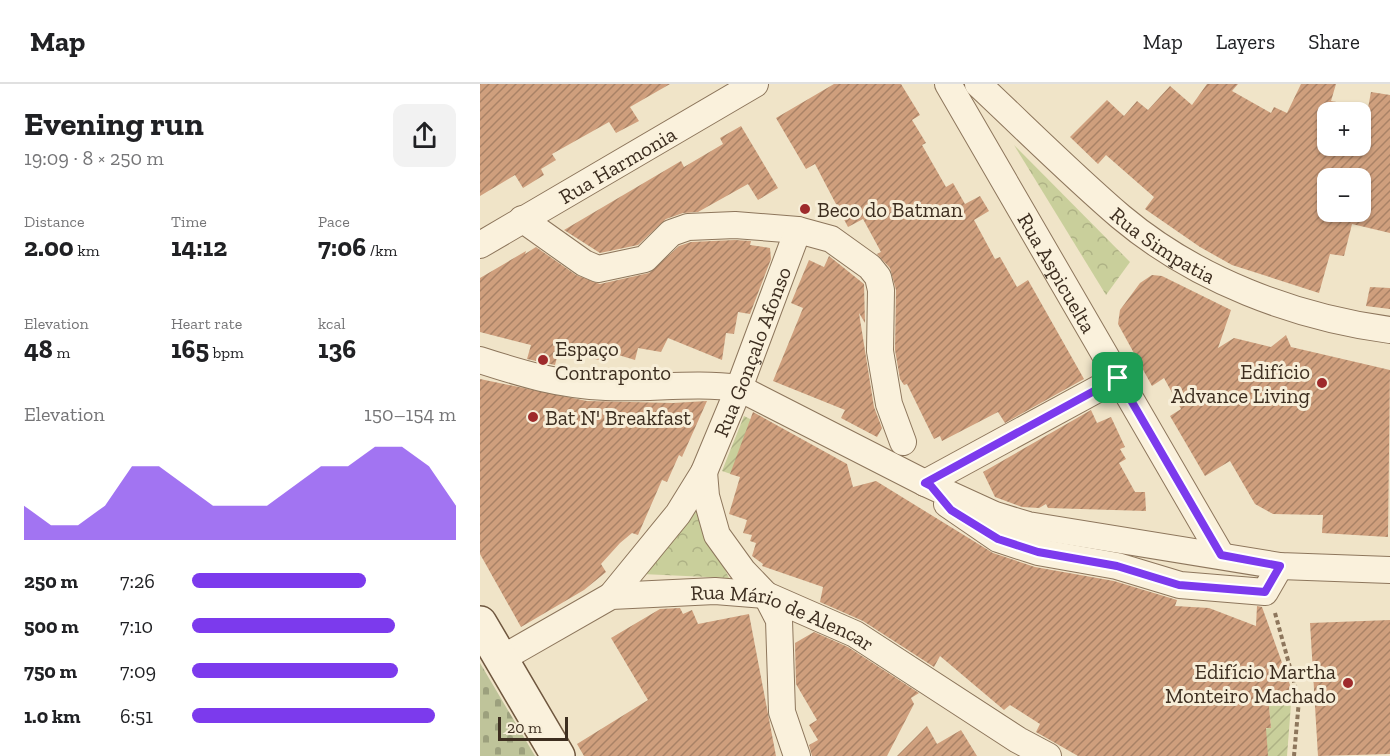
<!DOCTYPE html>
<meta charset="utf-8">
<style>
body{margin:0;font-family:"Zilla Slab",serif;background:#f2f2f2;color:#202124;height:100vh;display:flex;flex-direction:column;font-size:22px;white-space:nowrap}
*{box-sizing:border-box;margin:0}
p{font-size:20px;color:#757577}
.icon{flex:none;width:33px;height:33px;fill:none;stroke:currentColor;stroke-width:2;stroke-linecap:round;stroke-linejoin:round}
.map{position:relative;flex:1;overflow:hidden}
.drawer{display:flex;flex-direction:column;background:#fff;width:480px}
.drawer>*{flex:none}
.fabs{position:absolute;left:837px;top:18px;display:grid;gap:12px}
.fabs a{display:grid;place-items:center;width:54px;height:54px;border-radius:12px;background:#fff;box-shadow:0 2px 4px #0004;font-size:30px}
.scale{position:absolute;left:18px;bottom:15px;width:70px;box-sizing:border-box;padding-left:6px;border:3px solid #3d2e20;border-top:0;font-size:16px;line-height:21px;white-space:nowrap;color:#3d2e20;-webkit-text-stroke:4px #f7eed8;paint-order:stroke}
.pin{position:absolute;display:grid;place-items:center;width:51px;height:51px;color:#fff;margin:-26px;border-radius:12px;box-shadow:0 3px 9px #0006}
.round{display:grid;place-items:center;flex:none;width:63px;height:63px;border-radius:12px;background:#f2f2f2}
.head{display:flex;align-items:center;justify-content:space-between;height:102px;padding:0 24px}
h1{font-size:33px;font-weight:700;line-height:45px}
.figures{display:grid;grid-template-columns:repeat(3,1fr);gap:9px;height:102px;padding:6px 24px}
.figures div{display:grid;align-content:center}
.figures b{font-size:26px;font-weight:700}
.figures small{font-size:16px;font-weight:400}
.figures p{font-size:16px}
.chart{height:168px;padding:12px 24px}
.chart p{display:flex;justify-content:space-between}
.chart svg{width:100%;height:108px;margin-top:6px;fill:#7c3aed;opacity:.7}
ul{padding:0 24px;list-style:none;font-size:20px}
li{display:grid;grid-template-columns:96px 72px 1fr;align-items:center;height:45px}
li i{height:15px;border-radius:8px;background:#7c3aed}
header{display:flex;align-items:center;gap:36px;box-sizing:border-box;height:84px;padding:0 30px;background:#fff;border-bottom:2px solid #e0e0e0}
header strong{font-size:28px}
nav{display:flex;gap:33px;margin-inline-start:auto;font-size:21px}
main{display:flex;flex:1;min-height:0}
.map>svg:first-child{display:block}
.cemetery{fill:url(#cemetery-stones)}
.park{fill:url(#park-crowns)}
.garden{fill:url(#garden-furrows)}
.building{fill:url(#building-hatch);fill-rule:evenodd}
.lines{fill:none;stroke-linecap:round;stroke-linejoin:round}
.street-casing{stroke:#8d765c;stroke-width:28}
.secondary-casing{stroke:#6f573f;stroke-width:36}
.path{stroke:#8d765c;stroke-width:4;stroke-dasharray:4.5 3;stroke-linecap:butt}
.street{stroke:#faf1dc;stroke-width:26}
.secondary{stroke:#faf1dc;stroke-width:33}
.route-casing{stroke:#fff;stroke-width:12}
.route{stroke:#7c3aed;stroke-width:8}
.poi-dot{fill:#9e2a2b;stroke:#f7eed8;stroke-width:2}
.labels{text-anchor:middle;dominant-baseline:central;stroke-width:6;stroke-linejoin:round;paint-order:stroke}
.street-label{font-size:21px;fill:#3d2e20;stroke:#f7eed8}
.poi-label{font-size:21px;fill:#3d2e20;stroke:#f7eed8;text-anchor:start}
</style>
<header>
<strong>Map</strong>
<nav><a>Map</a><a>Layers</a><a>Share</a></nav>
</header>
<main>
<section class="drawer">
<div class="head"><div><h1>Evening run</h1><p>19:09 · 8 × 250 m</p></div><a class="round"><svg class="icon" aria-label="share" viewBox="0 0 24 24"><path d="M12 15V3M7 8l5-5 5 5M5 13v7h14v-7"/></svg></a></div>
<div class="figures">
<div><p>Distance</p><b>2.00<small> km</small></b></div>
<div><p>Time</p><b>14:12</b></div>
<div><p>Pace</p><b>7:06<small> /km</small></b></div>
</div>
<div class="figures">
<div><p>Elevation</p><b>48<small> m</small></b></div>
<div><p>Heart rate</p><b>165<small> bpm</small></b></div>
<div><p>kcal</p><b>136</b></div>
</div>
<div class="chart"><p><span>Elevation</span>150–154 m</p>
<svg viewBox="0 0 160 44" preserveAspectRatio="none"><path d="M0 44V30L10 38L20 38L30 30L40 14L50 14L60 22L70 30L80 30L90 30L100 22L110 14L120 14L130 6L140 6L150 14L160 30V44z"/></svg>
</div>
<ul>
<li><b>250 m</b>7:26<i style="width:66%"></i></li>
<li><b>500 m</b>7:10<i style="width:77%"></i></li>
<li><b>750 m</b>7:09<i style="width:78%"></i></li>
<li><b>1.0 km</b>6:51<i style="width:92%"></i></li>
</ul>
</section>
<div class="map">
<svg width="910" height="672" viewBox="0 0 910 672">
<defs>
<pattern id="cemetery-stones" width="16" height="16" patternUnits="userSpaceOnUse" patternTransform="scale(1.5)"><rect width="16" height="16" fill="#bfc49a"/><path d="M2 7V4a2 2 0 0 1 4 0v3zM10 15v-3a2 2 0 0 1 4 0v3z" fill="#9ca07d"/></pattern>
<pattern id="park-crowns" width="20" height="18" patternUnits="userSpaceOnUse" patternTransform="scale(1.5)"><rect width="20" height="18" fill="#c9cf9b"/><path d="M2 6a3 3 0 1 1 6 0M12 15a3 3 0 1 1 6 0" fill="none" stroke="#aeb285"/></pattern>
<pattern id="garden-furrows" width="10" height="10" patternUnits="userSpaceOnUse" patternTransform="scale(1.5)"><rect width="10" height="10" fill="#c9cf9b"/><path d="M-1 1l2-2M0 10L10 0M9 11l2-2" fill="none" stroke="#aeb285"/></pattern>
<pattern id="building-hatch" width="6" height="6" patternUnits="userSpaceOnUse" patternTransform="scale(1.5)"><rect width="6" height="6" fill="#cf9f7d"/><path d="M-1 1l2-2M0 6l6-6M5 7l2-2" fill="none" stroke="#a98266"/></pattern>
</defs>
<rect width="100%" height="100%" fill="#f0e4c8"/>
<path class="cemetery" d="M0 579 55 672H0Z"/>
<g class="park">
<path d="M534 61 650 178 626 211Z"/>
<path d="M216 424 249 494 162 490Z"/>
</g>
<g class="garden">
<path d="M264 332 272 336 251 390 242 387Z"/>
<path d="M764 619 811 620 807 672H788L779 645 791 644 789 622 764 623Z"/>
</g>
<g class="building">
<path d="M0 0H190L150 23 159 37 136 49 129 38 72 70 76 76 61 85 64 91 43 104 35 91 0 112Z"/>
<path d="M354 0H421L440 31 432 36 446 59 442 61 466 103 473 99 485 120 500 112 509 127 494 136 515 175 520 173 537 203 548 196 604 295 525 339 518 328 462 357 460 352 454 355 427 300 424 301 420 295 415 266 416 206 410 184 397 170 401 168 383 135 368 143 335 80 326 85 296 34Z"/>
<path d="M727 0H758L752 7 791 29 794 23 807 29 821 0H856L851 17 888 24 891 8 910 11V149L872 140 864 172 850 170 839 209 752 181 720 163 665 125 674 113 626 71 618 80 590 53 627 16 644 32 657 17 668 26 690 2 712 21ZM848 28H880V62H848ZM848 94H880V128H848Z"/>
<path d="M261 42 298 104 278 116 268 100 218 128 203 129 186 135 158 161 120 169 84 146 201 77 204 83 243 60 240 54Z"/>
<path d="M255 156 271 157 270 161 290 164 291 175 270 230 258 228 254 250 246 249 242 276 188 254 181 268 158 264 155 276 135 270 134 273 124 271 123 277 79 266 75 281 47 275 51 261 0 248V194L46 167 45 170 56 163 96 191 120 200 169 189 199 162 211 158Z"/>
<path d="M349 172 384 200 385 239 379 229 394 323 402 344 397 353 361 334 365 326 293 297 323 224 311 219 329 176 344 183Z"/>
<path d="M672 191 682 192 751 226 738 264 754 254 791 263 806 251 811 263 910 286 908 453 842 449 843 431 793 430 775 420 750 377 725 392 690 332 701 325 684 294 672 302 638 240 640 226 660 199Z"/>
<path d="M890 203 910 204V225L886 222Z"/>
<path d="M0 295 107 317 193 319 227 317 202 373 199 371 187 398 182 396 158 451 152 449 140 459 121 480 126 488 104 506 41 543 0 470Z"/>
<path d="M611 326 617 339 631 333 645 363 640 365 646 375 639 379 655 408H665L666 427 568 424 566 420 559 424 542 423 515 413 503 388Z"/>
<path d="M273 328 367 380 373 403 396 397 513 469 555 483 634 497 697 516 695 522 729 524 776 542 777 522 782 523 814 612H788L791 644H786L788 672H598L556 648 560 640 530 621 524 626 460 572 454 583 383 537 340 518 343 503 282 482 283 480 272 472 276 459 270 457 272 451 263 449 267 436 249 430 260 393 250 390Z"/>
<path d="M200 524 203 530 212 526 218 540 269 530 296 672H104L97 660 168 616 131 554 180 525Z"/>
<path d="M910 536V670L838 672 830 539Z"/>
<path d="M334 548 368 563 439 609 431 614 434 620 407 672H332L329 661 338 656 329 641 337 636 316 600 315 559Z"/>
<path d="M447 642 457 660 481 646 497 672H417Z"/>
</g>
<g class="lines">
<defs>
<g id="street">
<path id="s1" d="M468 0 741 471"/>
<path id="s2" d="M498 0C545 44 592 91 641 133 716 196 814 233 910 246"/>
<path d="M42 135 104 179 118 185 165 175 191 149 208 143 255 141 318 146 351 155 390 183 398 193 401 206 400 267 409 320 423 358"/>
<path id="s3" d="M0 161 275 0"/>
<path d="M0 276C43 290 80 301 126 303 170 305 215 298 259 304L445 399 515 431 548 441 800 482 910 486"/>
<path d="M224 388 226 412 237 451 263 487 286 511 299 536 302 628 317 672"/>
<path d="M445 399 638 294"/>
<path d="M467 420 518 455 558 468 637 482 700 501 785 508 800 482"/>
<path id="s4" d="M131 512 198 430 224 388 259 304 318 146"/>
<path id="s5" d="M21 575 131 512 235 507 286 511 375 550 538 656 568 672"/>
</g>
<path id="secondary" d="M0 539 78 672"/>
</defs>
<use href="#street" class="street-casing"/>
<use href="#secondary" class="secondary-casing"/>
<path class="path" d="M795 529 819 616 814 672"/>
<use href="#street" class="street"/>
<use href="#secondary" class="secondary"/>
</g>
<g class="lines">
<defs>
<path id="route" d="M638 294 741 471 800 482 785 508 699 501 637 482 558 468 518 455 471 426 451 402 445 399Z"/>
</defs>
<use href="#route" class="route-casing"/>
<use href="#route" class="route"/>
</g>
<g class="poi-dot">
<circle cx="325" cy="125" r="6"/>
<circle cx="63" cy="276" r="6"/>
<circle cx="842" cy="299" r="6"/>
<circle cx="53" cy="333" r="6"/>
<circle cx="868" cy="599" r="6"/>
</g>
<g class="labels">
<g class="street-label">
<text stroke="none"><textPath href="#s3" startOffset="159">Rua Harmonia</textPath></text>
<text stroke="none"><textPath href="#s2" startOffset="246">Rua Simpatia</textPath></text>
<text stroke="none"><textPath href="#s1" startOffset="218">Rua Aspicuelta</textPath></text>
<text stroke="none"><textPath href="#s4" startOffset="285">Rua Gonçalo Afonso</textPath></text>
<text stroke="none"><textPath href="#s5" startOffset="303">Rua Mário de Alencar</textPath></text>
</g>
<g class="poi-label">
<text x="337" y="125">Beco do Batman</text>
<text x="75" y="264">Espaço<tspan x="75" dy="24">Contraponto</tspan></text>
<text x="830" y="287" text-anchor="end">Edifício<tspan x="830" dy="24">Advance Living</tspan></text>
<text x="65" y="333">Bat N' Breakfast</text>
<text x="856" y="587" text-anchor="end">Edifício Martha<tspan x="856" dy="24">Monteiro Machado</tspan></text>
</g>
</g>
</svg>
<div class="fabs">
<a>+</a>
<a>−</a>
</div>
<div class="scale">20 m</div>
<div class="pin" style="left:638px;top:294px;background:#1e9e55"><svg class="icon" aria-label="arrive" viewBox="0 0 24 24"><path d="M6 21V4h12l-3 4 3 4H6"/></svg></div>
</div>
</main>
